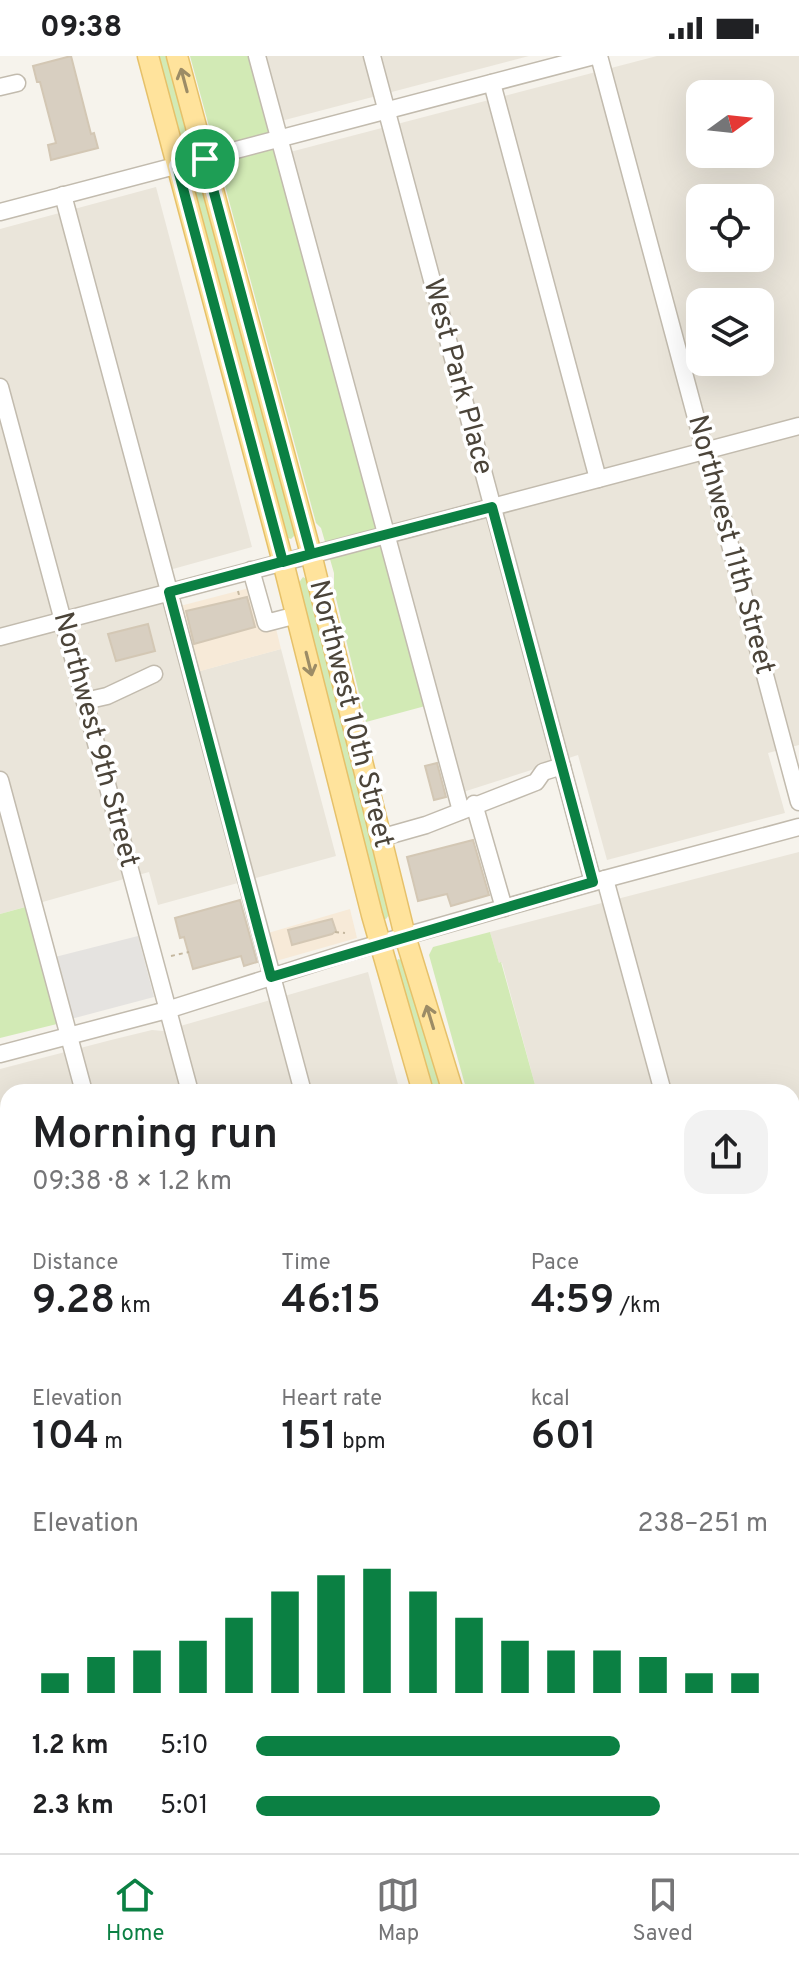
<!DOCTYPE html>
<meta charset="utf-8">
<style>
body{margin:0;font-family:Overpass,sans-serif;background:#f2f2f2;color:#202124;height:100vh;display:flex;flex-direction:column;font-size:30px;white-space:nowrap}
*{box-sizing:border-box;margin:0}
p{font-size:26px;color:#757577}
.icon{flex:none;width:44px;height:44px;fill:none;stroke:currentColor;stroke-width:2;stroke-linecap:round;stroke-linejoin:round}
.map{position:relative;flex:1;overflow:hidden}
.side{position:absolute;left:0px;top:1028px;width:800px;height:770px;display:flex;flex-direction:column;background:#fff;border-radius:24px 24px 0 0;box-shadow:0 8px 32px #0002}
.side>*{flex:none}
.needle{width:52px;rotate:75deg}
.controls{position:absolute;left:686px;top:24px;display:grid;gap:16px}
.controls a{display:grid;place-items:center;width:88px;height:88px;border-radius:16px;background:#fff;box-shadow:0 8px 32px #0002;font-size:40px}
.pin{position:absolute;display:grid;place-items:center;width:68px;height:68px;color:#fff;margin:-34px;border:4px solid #fff;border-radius:50%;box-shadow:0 2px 8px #0007}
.round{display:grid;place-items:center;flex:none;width:84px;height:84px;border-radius:24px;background:#f2f2f2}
.summary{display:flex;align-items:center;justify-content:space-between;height:136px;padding:0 32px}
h1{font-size:44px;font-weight:600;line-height:60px}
.figures{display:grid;grid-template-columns:repeat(3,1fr);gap:12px;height:136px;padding:8px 32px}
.figures div{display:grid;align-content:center}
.figures b{font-size:40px;font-weight:600}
.figures small{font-size:22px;font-weight:400}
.figures p{font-size:22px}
.chart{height:224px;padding:16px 32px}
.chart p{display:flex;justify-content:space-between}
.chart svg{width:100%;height:144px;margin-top:8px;stroke:#0b8043;stroke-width:6}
ul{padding:0 32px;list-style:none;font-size:26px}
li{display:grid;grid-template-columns:128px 96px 1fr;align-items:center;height:60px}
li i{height:20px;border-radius:10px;background:#0b8043}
.status{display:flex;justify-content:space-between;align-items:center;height:56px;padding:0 40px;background:#fff;direction:ltr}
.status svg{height:22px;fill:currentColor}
.dock{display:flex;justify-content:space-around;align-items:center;height:112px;border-top:2px solid #e0e0e0;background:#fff;font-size:22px;color:#757577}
.dock a{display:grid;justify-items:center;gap:4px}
.dock .current{color:#0b8043}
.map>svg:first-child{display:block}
.residential{fill:#eae5da;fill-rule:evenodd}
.commercial{fill:#f7ead8}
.green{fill:#d2eab5}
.parking{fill:#e5e3e0}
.building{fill:#d8cfc1;stroke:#d3c7b4;stroke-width:2}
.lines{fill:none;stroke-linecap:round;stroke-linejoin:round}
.minor-casing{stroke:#c2bbae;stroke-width:19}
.major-casing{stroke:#e6c16a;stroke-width:23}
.path{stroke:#c4b79f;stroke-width:2;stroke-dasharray:4 4;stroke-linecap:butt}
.minor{stroke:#fff;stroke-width:16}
.major{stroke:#ffe39c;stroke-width:20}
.oneway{stroke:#9c8c66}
.route-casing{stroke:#fff;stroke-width:16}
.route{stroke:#0b8043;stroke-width:10}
.labels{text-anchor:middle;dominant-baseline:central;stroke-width:7;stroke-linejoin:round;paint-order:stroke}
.street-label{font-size:28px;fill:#4b4439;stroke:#fff}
</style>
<div class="status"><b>09:38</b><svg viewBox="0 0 49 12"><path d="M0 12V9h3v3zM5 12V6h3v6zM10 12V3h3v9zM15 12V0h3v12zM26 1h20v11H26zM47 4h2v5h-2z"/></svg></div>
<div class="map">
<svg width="799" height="1797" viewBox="0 0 799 1797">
<rect width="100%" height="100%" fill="#f6f3ec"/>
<g class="residential">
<path d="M264 0H529L281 65Z"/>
<path d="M657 0H799V689L768 697 785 757 607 804 578 699 463 736 290 96ZM700 38H760V98H700ZM700 142H760V202H700ZM700 246H760V306H700Z"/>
<path d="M156 131 252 491 155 518 185 619 281 593 336 800 158 849 149 816 0 858V173Z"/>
<path d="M799 796V1601L792 1602V1036H537L502 907H499L490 876Z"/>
<path d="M368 916 400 1036H8V1790H165L167 1797H0V1013L111 984 152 974 163 975Z"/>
<path d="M799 1625V1797H747L745 1790H792V1627Z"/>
<path d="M293 1790H607L609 1797H295Z"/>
</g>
<g class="commercial">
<path d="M265 528 281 593 197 616 180 550Z"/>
<path d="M350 853 357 882 276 905 268 877Z"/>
</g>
<g class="green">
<path d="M157 0H168L190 83 185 87 180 86Z"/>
<path d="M190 0H253L429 649 366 666 334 534V517L321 472 316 467Z"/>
<path d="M197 126H201L296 478 291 483 285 481 192 132Z"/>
<path d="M303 521 308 524 391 856 386 863H382L298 528Z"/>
<path d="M29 850 61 967 0 982V858Z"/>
<path d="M490 876 499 907 501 906 537 1036H467L429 899 433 891Z"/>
<path d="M398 903 402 904 445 1036H433L394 910Z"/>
<path d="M8 1360V1398L0 1400V1362Z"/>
<path d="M223 1790H274L276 1797H203Z"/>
<path d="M682 1790H745L747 1797H684Z"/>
</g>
<path class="parking" d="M138 880 154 941 71 963 55 901Z"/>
<g class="building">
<path d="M71 0 91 78 94 77 98 92 51 104 48 89 56 87 40 26H37L33 10Z"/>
<path d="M247 541 255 571 194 588 186 555Z"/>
<path d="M148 568 155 595 116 605 108 578Z"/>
<path d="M437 707 446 741 434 744 425 710Z"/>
<path d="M473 784 489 839 451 850 447 838 418 845 407 801Z"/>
<path d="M240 844 257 906 244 910 241 900 193 913 184 881 180 882 175 862Z"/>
<path d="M332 863 336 875 332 878 292 889 288 874Z"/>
</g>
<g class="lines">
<defs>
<g id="minor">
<path d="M257 0 461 755"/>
<path d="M372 0 593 826"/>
<path d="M599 0 799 746"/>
<path d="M492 27 598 423"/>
<path d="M0 31 17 27"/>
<path d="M63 139 303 1036"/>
<path d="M0 156 594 0"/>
<path d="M0 331 190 1036"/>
<path d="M251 514 266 567 297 559"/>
<path d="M0 581 799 370"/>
<path d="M85 645 107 640 154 618"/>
<path d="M0 724 84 1036"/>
<path d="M474 748 504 852"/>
<path d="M380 782 426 769 536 726 543 716 562 710"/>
<path d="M605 823 663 1036"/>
<path d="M0 998 167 954 353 895 605 823 799 771"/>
<path d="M0 1117 8 1147"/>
<path d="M792 1200 799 1198"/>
<path d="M0 1318 8 1316"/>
<path d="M792 1414 799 1412"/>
<path d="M0 1535 8 1564"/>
<path d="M792 1614 799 1613"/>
<path d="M0 1615 8 1612"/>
<path d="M70 1790 72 1797"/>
<path d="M182 1790 184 1797"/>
<path d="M289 1790 291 1797"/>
<path d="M396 1790 398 1797"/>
<path d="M136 1797 163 1790"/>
</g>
<g id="major">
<path d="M148 0 283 506 372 859 423 1036"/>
<path d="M177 0 311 498 405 880 453 1036"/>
<path d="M632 1790 634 1797"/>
<path d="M662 1790 664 1797"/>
</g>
</defs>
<use href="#minor" class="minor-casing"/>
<use href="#major" class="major-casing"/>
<g class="path">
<path d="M238 535 240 543"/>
<path d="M335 876 345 877"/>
<path d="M171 900 189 896"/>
</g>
<use href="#minor" class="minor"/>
<use href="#major" class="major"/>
</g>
<defs><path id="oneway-shaft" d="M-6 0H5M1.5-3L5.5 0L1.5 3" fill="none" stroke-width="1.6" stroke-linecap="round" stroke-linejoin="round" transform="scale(2)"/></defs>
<g class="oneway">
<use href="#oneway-shaft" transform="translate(184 24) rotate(-105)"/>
<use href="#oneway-shaft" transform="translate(309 608) rotate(76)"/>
<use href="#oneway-shaft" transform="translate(430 961) rotate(-107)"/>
</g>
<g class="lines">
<defs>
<path id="route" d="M205 103 311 498 169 536 271 921 593 826 492 451 311 498 283 506 177 110 205 103"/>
</defs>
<use href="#route" class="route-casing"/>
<use href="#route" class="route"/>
</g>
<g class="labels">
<g class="street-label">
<text transform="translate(457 321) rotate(75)">West Park Place</text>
<text transform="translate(730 489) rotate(75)">Northwest 11th Street</text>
<text transform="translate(350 658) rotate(76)">Northwest 10th Street</text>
<text transform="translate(95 684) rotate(75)">Northwest 9th Street</text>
</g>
</g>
</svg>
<div class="controls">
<a><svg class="needle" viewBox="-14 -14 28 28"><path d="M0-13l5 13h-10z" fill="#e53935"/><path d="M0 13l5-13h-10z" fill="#757577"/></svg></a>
<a><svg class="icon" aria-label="locate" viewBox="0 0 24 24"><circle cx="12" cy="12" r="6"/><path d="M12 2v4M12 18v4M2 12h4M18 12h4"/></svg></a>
<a><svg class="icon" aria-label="layers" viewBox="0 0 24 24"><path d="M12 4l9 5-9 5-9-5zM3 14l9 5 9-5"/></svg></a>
</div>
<div class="pin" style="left:205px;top:103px;background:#1e9e55"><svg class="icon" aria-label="arrive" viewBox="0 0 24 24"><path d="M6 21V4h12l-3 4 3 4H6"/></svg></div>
<section class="side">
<div class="summary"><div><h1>Morning run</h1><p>09:38 · 8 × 1.2 km</p></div><a class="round"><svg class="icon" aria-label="share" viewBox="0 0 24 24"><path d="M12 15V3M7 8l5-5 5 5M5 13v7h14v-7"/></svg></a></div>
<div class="figures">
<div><p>Distance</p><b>9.28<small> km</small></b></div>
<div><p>Time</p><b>46:15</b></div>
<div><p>Pace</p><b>4:59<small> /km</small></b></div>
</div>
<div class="figures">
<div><p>Elevation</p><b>104<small> m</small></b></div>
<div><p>Heart rate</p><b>151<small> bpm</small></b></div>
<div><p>kcal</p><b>601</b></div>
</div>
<div class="chart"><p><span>Elevation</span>238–251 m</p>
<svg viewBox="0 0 160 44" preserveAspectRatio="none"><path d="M5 44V38M15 44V33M25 44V31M35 44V28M45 44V21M55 44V13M65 44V8M75 44V6M85 44V13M95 44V21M105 44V28M115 44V31M125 44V31M135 44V33M145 44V38M155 44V38"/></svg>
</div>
<ul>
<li><b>1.2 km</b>5:10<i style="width:71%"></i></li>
<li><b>2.3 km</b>5:01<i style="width:79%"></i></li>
</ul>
</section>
</div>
<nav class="dock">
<a class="current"><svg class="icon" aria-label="home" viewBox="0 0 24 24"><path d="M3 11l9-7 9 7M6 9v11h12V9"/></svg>Home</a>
<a><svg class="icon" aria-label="map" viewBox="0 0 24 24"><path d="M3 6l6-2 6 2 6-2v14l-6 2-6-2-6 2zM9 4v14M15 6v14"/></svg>Map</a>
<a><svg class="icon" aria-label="saved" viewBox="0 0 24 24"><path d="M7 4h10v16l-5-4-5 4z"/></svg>Saved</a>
</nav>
